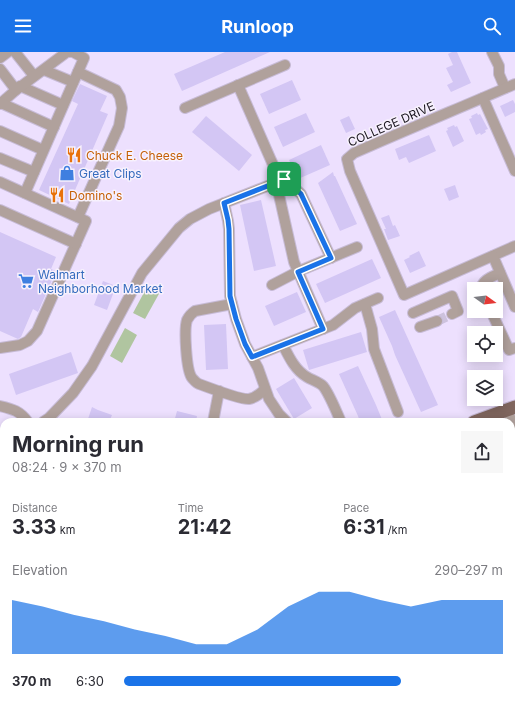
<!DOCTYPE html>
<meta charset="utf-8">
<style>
body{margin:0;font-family:Inter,sans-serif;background:#f7f7f7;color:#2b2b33;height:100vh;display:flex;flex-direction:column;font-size:15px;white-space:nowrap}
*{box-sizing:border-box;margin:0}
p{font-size:13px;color:#7c7c81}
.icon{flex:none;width:22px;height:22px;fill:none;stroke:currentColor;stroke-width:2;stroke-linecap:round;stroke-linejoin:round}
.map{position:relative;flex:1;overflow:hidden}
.sheet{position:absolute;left:0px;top:366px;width:515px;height:286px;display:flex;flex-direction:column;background:#fff;border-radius:12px 12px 0 0;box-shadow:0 2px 10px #0003}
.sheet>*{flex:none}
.needle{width:26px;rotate:105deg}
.buttons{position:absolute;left:467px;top:230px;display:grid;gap:8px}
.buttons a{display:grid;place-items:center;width:36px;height:36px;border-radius:0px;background:#fff;box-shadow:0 2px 10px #0003;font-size:20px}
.pin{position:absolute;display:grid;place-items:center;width:34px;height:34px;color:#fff;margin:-17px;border-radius:8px;box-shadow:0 2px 6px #0006}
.round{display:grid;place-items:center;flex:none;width:42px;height:42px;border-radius:0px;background:#f7f7f7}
.overview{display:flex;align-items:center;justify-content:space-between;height:68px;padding:0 12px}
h1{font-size:22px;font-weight:700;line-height:30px}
.metrics{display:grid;grid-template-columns:repeat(3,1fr);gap:6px;height:68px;padding:4px 12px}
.metrics div{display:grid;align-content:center}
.metrics b{font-size:20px;font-weight:700}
.metrics small{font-size:11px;font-weight:400}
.metrics p{font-size:11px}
.chart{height:112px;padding:8px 12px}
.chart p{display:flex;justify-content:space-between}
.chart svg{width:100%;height:72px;margin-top:4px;fill:#1a73e8;opacity:.7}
ul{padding:0 12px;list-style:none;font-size:13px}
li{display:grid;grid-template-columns:64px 48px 1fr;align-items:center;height:30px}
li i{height:10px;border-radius:5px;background:#1a73e8}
header{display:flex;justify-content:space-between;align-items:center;height:52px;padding:0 12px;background:#1a73e8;color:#fff;font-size:18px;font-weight:700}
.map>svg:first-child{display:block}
.green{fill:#b0c5a0}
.building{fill:#d3c6f4}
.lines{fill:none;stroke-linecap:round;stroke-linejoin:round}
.minor-tunnel{stroke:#cdc2dd;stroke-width:10;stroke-dasharray:10 5;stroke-linecap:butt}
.minor-casing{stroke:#c7bbd6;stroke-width:12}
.major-casing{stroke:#c7bbd6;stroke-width:15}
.minor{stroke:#b0a19c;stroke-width:10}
.major{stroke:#80665e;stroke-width:13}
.route-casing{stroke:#fff;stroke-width:8}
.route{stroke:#1a73e8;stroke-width:5}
.labels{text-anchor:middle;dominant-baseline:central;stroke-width:3;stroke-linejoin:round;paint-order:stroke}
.street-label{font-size:12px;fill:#1a151f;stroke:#f7f1fd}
.food-label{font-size:12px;fill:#c56008;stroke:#f7f1fd;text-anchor:start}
.shop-label{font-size:12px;fill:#366cbe;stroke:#f7f1fd;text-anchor:start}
</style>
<header><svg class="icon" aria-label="menu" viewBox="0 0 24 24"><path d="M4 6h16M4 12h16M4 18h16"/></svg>Runloop<svg class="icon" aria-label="search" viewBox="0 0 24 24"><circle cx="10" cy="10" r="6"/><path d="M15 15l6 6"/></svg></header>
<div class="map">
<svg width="515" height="652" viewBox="0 0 515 652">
<rect width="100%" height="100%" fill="#ede0fe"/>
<g class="green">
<path d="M148 233 160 240 145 267 133 261Z"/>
<path d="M125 276 137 283 122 311 110 304Z"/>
</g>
<g class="building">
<path d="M225 0H270L182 39 174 22Z"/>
<path d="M452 0H457L471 31 451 40 447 33 453 30 446 16 453 13 448 2Z"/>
<path d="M292 28 301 48 269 62 260 42Z"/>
<path d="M80 32 107 44 100 59 108 62 69 152 39 138 78 52 72 49Z"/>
<path d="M513 48 515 52V60L505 65 500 54Z"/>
<path d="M306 61 315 80 283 95 274 75Z"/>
<path d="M477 61 478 63 480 62 488 77 485 78 486 80 481 83 480 81 476 83 469 67 472 66 471 64Z"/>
<path d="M206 64 252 103 239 119 192 80Z"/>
<path d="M349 64 355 77 346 81 340 68Z"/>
<path d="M454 73 455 75 457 74 464 89 453 95 446 79 448 78 447 76Z"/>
<path d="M429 83 436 99 409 111 406 105 399 108 395 97Z"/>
<path d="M321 93 330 113 298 127 289 108Z"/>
<path d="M333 120 334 124H335L357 172 340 179 318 131Z"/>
<path d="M455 133 459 145 449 149 444 137Z"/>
<path d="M261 148 276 214 254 219 240 153Z"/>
<path d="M389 163 393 174 395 173 400 184 388 188 384 177H386L381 166Z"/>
<path d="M0 180 56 205 51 217 56 219 38 260 33 257 21 285 18 287 0 279Z"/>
<path d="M419 199 426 214 410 221 404 208 410 205 409 204Z"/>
<path d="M372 207 381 226 325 251 316 232Z"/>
<path d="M103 229 116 234 107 258 94 253Z"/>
<path d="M297 240 306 260 274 274 265 254Z"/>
<path d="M395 258 438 353 421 360 395 303 392 294 379 265Z"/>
<path d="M226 272 228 317 206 318 204 273Z"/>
<path d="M361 280 367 300 309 318 303 298Z"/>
<path d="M71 300 78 321 16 343 9 322Z"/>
<path d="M358 314 376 353 383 370H360L358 364 339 322Z"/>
<path d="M294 326 312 356 294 367 276 337Z"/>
<path d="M92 355 98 358 112 363 109 370H87Z"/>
<path d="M177 359 197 364 196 370H174Z"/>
</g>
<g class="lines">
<path class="minor-tunnel" d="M437 269 452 262"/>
<defs>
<g id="minor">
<path d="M15 0 34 24"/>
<path d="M492 0 499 14V22L505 36"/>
<path d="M0 6 8 0"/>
<path d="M0 17 16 38 0 52"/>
<path d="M44 18 73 30"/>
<path d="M78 20 116 38 120 45 122 56 119 74 78 165"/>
<path d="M515 32C462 55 408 77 354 101L347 107 350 119 404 243 515 194"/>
<path d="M238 33 274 115 284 127 301 142 331 206"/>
<path d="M20 34 63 53"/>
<path d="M16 38 67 0H70"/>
<path d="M483 46 515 119"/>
<path d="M1 51 54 75"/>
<path d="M185 56 285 13"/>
<path d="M0 79 43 98"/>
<path d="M0 106 34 120"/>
<path d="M283 125 279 143 294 210 323 277"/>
<path d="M0 130 86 169 37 279 28 289 20 293 0 296"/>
<path d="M25 141 84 6 73 0"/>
<path d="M224 151 228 169 229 177 230 244 236 267 245 292 258 316 269 347 279 362 287 370"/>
<path d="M0 158 76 192"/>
<path d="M493 204 515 255"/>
<path d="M272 233 299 219 357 195"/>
<path d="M481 237C483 227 492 225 500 221"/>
<path d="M232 252 195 259C192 261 189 264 187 268 184 277 186 318 192 326 194 328 196 331 199 332 207 335 242 348 249 347 255 346 261 341 265 337"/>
<path d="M365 252 372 277 374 297 398 360"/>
<path d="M491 259 509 298 515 296"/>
<path d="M413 261 452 244 458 259 452 262"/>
<path d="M420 275 437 269"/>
<path d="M283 293C289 305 295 318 307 325 312 328 319 330 323 334 329 341 337 361 341 370"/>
<path d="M252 305 333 273 355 256 378 246"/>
<path d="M0 354C13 357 20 359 28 370"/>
<path d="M507 358 515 377"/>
<path d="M43 370 49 366 73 341 92 314 142 221 179 176 190 167 209 157 270 133 283 125"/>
<path d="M213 370 219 339"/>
<path d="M0 401 4 398"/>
<path d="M511 478 515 487"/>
<path d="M0 542 4 539"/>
<path d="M0 587 4 582"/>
<path d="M273 648 275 652"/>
<path d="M426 648 428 652"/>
</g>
<g id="major">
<path d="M474 370 515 355"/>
<path d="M0 468 4 473"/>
<path d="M0 626 4 621"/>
<path d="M137 648 139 652"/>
</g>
</defs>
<use href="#minor" class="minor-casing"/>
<use href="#major" class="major-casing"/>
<use href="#minor" class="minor"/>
<use href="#major" class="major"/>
</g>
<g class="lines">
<defs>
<path id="route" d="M283 125 301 142 331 206 298 220 323 277 252 305 245 292 236 267 230 244 229 177 228 168 224 151 270 133Z"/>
</defs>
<use href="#route" class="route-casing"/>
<use href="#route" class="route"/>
</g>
<defs>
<symbol id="restaurant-bare" viewBox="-9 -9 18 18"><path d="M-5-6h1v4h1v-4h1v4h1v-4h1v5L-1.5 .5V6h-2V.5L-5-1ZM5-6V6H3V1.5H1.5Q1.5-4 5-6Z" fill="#e8710a" stroke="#f7f1fd" stroke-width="2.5" paint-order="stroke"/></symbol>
<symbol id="shop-bare" viewBox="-9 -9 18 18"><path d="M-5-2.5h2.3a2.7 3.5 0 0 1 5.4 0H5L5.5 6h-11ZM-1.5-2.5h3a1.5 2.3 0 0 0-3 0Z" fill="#3f7fe0" stroke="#f7f1fd" stroke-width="2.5" paint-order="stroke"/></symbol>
<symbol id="supermarket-bare" viewBox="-9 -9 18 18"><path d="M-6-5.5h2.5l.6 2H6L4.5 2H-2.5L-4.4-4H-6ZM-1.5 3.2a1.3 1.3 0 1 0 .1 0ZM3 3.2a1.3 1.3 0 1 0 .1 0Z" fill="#3f7fe0" stroke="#f7f1fd" stroke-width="2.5" paint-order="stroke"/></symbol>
</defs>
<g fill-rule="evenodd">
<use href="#restaurant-bare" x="63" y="92" width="22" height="22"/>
<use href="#shop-bare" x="56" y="110" width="22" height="22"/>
<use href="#restaurant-bare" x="46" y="132" width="22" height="22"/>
<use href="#supermarket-bare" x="15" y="218" width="22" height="22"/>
</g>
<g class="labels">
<g class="street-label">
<text transform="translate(391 72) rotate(-24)">COLLEGE DRIVE</text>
</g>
<g class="food-label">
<text x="86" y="103">Chuck E. Cheese</text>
<text x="69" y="143">Domino's</text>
</g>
<g class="shop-label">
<text x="79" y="121">Great Clips</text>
<text x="38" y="222">Walmart<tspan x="38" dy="14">Neighborhood Market</tspan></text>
</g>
</g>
</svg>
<div class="buttons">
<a><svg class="needle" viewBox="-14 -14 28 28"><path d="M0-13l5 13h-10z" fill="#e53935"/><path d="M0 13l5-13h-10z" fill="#7c7c81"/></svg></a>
<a><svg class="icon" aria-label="locate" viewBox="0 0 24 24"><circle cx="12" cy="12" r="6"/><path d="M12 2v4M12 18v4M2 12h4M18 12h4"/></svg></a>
<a><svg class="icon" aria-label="layers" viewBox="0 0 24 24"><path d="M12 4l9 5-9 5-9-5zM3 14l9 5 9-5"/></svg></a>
</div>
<div class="pin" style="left:284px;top:127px;background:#1e9e55"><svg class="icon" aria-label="arrive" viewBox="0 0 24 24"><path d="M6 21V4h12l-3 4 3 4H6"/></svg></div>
<section class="sheet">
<div class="overview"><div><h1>Morning run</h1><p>08:24 · 9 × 370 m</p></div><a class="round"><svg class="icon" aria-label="share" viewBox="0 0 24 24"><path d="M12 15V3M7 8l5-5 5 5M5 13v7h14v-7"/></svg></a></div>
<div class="metrics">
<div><p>Distance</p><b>3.33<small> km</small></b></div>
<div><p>Time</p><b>21:42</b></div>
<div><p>Pace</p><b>6:31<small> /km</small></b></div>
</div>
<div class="chart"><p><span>Elevation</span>290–297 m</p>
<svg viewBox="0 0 160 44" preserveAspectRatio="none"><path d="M0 44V11L10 15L20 20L30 24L40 29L50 33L60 38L70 38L80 29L90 15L100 6L110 6L120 11L130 15L140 11L150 11L160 11V44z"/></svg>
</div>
<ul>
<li><b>370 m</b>6:30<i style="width:73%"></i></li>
</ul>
</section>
</div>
